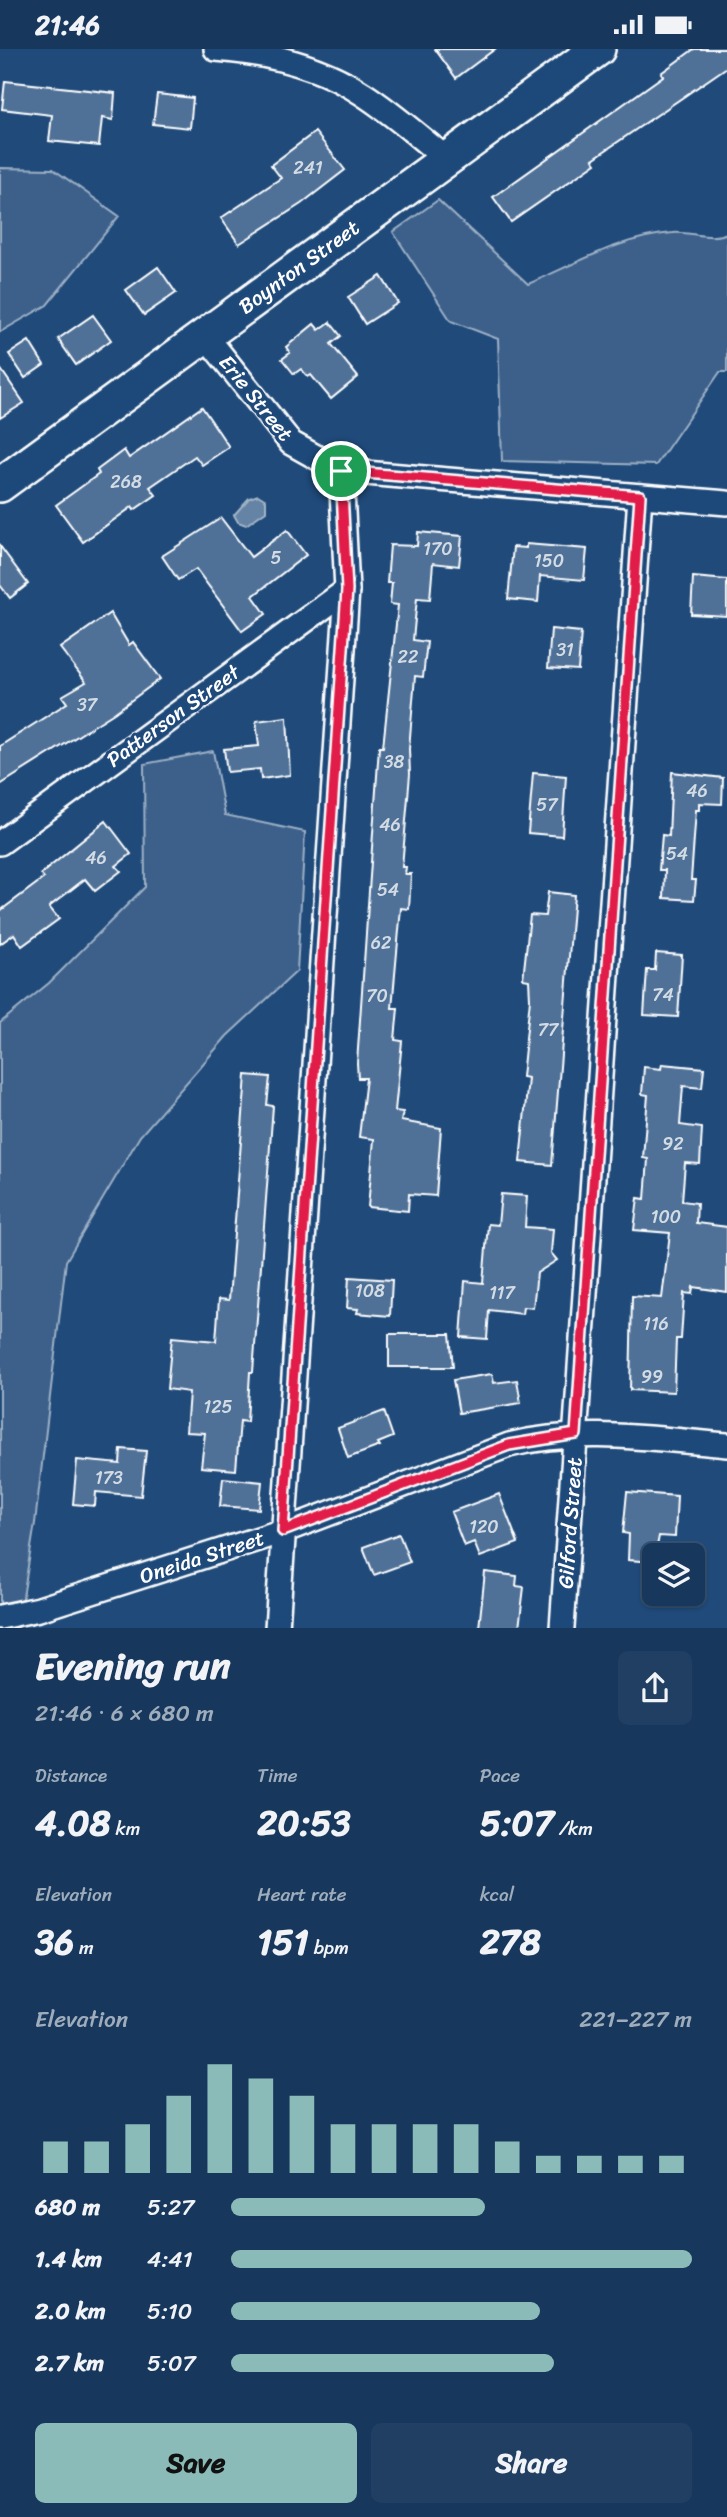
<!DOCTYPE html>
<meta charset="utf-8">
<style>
body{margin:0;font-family:Sriracha,sans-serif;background:#203f62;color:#f1f3f6;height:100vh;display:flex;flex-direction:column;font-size:26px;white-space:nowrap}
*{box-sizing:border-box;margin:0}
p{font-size:23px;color:#9eacbb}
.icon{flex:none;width:38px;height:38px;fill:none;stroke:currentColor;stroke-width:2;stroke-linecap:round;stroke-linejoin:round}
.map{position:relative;height:1579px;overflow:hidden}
.side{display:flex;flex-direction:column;background:#17385c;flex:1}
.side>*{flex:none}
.tools{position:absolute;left:642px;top:1494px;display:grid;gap:14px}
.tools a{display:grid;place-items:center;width:63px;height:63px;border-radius:10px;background:#17385c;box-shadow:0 2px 5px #0004,0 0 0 2px #365272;font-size:35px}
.pin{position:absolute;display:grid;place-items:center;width:60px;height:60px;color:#fff;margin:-30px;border:4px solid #fff;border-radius:50%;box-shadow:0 2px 7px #0007}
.round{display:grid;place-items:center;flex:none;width:74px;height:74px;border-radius:10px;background:#203f62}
.headline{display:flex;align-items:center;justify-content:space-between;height:119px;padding:0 35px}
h1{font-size:38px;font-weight:800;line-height:52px}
.metrics{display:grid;grid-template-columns:repeat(3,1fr);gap:10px;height:119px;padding:7px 35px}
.metrics div{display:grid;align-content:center}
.metrics b{font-size:35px;font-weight:800}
.metrics small{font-size:19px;font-weight:400}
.metrics p{font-size:19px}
.chart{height:196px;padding:14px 35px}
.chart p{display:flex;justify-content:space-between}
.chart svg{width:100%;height:126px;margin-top:7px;stroke:#8bbbb9;stroke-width:6}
.cta{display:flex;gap:14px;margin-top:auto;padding:14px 35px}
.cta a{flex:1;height:80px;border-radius:10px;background:#8bbbb9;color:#111;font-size:28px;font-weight:800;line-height:80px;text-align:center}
.cta a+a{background:#203f62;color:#f1f3f6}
ul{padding:0 35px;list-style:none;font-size:23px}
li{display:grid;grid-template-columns:112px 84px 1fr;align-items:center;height:52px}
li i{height:18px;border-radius:9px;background:#8bbbb9}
.status{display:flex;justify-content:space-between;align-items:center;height:49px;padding:0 35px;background:#17385c;direction:ltr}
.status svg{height:19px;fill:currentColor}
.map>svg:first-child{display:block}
.green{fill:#3c618b;stroke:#9eb0c5;stroke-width:2}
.water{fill:#6583a4;stroke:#a3b5c8;stroke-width:2}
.building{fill:#507197;stroke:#fff;stroke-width:2}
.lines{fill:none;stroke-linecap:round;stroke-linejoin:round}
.street-casing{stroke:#fff;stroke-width:28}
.secondary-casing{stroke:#fff;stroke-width:38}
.street{stroke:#1f4a7a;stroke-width:23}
.secondary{stroke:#1f4a7a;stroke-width:33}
.route-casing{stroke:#fff;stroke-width:14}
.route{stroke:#e11d48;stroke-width:9}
.labels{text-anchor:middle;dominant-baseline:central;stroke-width:6;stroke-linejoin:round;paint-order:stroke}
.number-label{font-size:18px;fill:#d3dce5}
.street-label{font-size:21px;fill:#fff;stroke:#1f4a7a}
</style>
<div class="status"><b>21:46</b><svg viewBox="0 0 49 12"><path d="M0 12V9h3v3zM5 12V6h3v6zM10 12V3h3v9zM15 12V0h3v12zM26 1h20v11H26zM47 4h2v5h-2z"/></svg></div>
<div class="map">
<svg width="727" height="1579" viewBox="0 0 727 1579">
<rect width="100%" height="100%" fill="#1f4a7a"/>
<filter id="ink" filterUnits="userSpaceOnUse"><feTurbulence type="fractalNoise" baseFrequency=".0143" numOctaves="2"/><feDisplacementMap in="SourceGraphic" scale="14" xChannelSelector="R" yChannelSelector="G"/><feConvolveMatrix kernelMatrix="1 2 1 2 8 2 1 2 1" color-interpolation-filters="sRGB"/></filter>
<g filter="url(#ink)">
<g class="green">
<path d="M0 119 53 120 119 167 47 256 0 283Z"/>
<path d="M438 151 528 235C573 216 623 187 673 184 691 182 710 192 727 184V323H720L656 416 502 412 498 290 451 272 393 183Z"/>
<path d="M213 702 225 766 305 783 297 922 227 987 140 1087 66 1212 35 1474 18 1579H0V974L49 934 145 838 144 715Z"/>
</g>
<path class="water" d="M258 446 266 451V462L246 476 238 473 234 466 249 449Z"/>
<g class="building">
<path d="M435 0H495L456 29Z"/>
<path d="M694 0H727V18L593 110 596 114 511 173 493 148 663 27 661 24Z"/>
<path d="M5 32 115 44 113 71 102 69 99 97 49 92 52 66 2 60Z"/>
<path d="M157 45 193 49 190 79 153 75Z"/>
<path d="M315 83 345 121 301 155 239 195 221 169 281 129 271 116Z"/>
<path d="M158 218 176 244 144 266 126 241Z"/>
<path d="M381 227 398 254 365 275 348 248Z"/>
<path d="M93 266 111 291 76 316 58 290Z"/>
<path d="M330 273 341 287 331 295 358 328 331 350 311 326 308 328 301 320 294 325 282 310 290 304 286 298 314 275 319 281Z"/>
<path d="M29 292 44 316 25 329 9 305Z"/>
<path d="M0 319 24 354 0 369Z"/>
<path d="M202 358 229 398 202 416 195 407 150 438 156 446 134 461 132 458 83 493 56 456 99 425 97 421 124 401 129 409Z"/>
<path d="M221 469 251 508 287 481 306 506 253 547 266 565 242 582 196 520 178 531 162 507Z"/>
<path d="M418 483 462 487 459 517 433 514 430 550 417 549 413 591 427 593 423 628 415 627 409 700 410 725 402 818H406L405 825H411L409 860 401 859 392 959H398L395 991 402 992 395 1062 403 1063 401 1072 441 1079 436 1147 409 1145 408 1162 368 1158 374 1090 359 1088 366 1029H358L357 1014 379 698H383L398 556 390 555 392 534H387L390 496 417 497Z"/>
<path d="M526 495 587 500 584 531 540 527 538 553 508 550 513 498 526 499Z"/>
<path d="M0 497 28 535 10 549 0 536Z"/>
<path d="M693 528 727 531V567L691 565Z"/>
<path d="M110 564 129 596 133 593 160 630 114 664 0 736V697L67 654 62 647 86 633 60 599Z"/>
<path d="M551 580 581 583 578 621 548 619Z"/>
<path d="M287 668 290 726 261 730 260 720 227 723 224 700 259 697 256 672Z"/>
<path d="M672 723 723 729 722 755 699 754V761H696L691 831H696L694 851 664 849 665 821H659L662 786 669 787Z"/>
<path d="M533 724 566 727 562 787 528 784Z"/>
<path d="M106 772 131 805 116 817 121 822 95 842 85 830 49 858 59 870 22 897 14 885 0 895V862L44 829 41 825Z"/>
<path d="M548 843 574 846 552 1116 520 1113 528 1029 522 1028 530 950 529 931 523 930 530 866 545 867Z"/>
<path d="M656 904 682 906 678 968 644 966 647 921H655Z"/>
<path d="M662 1015 704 1019 702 1039 683 1037 680 1076 702 1079 700 1115 685 1114 682 1152 697 1154 696 1174 727 1178V1243L693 1238 692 1245 684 1244 681 1290H676L674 1343 630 1341 632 1247 662 1249 670 1184 634 1181 638 1149 645 1150 648 1110 643 1109 648 1046 642 1045 644 1018 661 1020Z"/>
<path d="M246 1026 270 1028 267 1056 273 1057 253 1323H250L247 1373 240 1372 236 1421 201 1418 205 1384 186 1383 189 1343 167 1340 172 1288 216 1292 219 1250 229 1251Z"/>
<path d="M501 1145 527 1147 525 1178 553 1180 551 1204 557 1211 537 1224 533 1259 523 1258 522 1265 489 1261 487 1290 461 1288 465 1232 483 1234 488 1175 498 1176Z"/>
<path d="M349 1228 392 1231 390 1267 357 1264 358 1260 347 1259Z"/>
<path d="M389 1285H450L453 1318H389Z"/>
<path d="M492 1325 494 1334 517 1331 521 1354 459 1364 453 1331Z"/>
<path d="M384 1362 393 1388 378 1394 380 1397 348 1409 338 1379Z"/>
<path d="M121 1400 146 1402 141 1447 96 1443 95 1457 73 1455 77 1411 120 1415Z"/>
<path d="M223 1429 262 1433 259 1460 220 1457Z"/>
<path d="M627 1443 677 1447 675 1488 659 1487 654 1513 628 1511 629 1485 623 1484Z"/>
<path d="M499 1445 518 1494 480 1508 474 1493 464 1497 451 1463Z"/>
<path d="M399 1485 410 1513 374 1526 363 1498Z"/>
<path d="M485 1523 517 1527 516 1537 524 1538 519 1579H479Z"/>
</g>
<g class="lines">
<defs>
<g id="street">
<path d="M216 0C266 4 320 16 363 45 393 64 420 89 448 111"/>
<path d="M205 286 291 394 341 422 727 454"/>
<path d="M0 794 347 541"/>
<path d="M0 1568 39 1560 283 1482 509 1396C581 1378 654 1390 727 1396"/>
<path d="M277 1579 347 541 341 422"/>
<path d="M562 1579 640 447"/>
</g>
<path id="secondary" d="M0 436 598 0"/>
</defs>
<use href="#street" class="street-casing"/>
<use href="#secondary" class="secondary-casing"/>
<use href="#street" class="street"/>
<use href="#secondary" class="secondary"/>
</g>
</g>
<g class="lines" filter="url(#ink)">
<defs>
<path id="route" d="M341 422 640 447 576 1385 509 1396 283 1482 347 541Z"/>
</defs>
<use href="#route" class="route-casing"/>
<use href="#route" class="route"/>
</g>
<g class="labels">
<g class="number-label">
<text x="308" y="119">241</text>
<text x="126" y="433">268</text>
<text x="438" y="500">170</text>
<text x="276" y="509">5</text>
<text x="549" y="512">150</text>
<text x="565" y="601">31</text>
<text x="408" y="608">22</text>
<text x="87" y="656">37</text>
<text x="394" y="713">38</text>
<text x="697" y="742">46</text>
<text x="547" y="756">57</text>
<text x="390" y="776">46</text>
<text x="677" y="805">54</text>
<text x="96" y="809">46</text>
<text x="388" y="841">54</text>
<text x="381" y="894">62</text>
<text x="663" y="946">74</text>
<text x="377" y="947">70</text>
<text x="548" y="981">77</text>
<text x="673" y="1095">92</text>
<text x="666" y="1168">100</text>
<text x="370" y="1242">108</text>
<text x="502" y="1244">117</text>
<text x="656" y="1275">116</text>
<text x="652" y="1328">99</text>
<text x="218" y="1358">125</text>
<text x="109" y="1429">173</text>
<text x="484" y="1478">120</text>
</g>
<g class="street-label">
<text transform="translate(299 218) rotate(-36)">Boynton Street</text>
<text transform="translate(256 349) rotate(51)">Erie Street</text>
<text transform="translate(173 667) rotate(-36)">Patterson Street</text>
<text transform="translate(570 1474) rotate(-86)">Gilford Street</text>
<text transform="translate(202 1508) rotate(-18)">Oneida Street</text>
</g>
</g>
</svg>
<div class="tools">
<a><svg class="icon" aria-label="layers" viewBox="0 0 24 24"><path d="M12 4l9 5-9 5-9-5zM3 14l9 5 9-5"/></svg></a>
</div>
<div class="pin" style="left:341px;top:422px;background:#1e9e55"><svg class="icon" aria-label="arrive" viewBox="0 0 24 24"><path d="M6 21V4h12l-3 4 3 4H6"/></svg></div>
</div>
<section class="side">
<div class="headline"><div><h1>Evening run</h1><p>21:46 · 6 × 680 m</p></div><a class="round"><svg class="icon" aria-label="share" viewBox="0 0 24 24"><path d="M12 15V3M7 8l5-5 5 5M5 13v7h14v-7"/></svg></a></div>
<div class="metrics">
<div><p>Distance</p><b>4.08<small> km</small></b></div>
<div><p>Time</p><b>20:53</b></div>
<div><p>Pace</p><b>5:07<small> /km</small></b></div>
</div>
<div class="metrics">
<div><p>Elevation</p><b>36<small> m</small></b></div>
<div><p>Heart rate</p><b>151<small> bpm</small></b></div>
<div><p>kcal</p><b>278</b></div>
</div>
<div class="chart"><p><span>Elevation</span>221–227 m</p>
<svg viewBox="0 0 160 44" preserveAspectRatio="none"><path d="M5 44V33M15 44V33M25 44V27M35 44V17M45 44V6M55 44V11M65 44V17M75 44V27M85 44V27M95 44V27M105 44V27M115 44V33M125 44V38M135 44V38M145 44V38M155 44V38"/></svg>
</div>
<ul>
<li><b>680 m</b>5:27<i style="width:55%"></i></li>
<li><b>1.4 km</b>4:41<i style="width:100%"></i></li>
<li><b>2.0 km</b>5:10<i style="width:67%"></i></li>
<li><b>2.7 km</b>5:07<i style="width:70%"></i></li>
</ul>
<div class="cta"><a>Save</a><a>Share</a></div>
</section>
